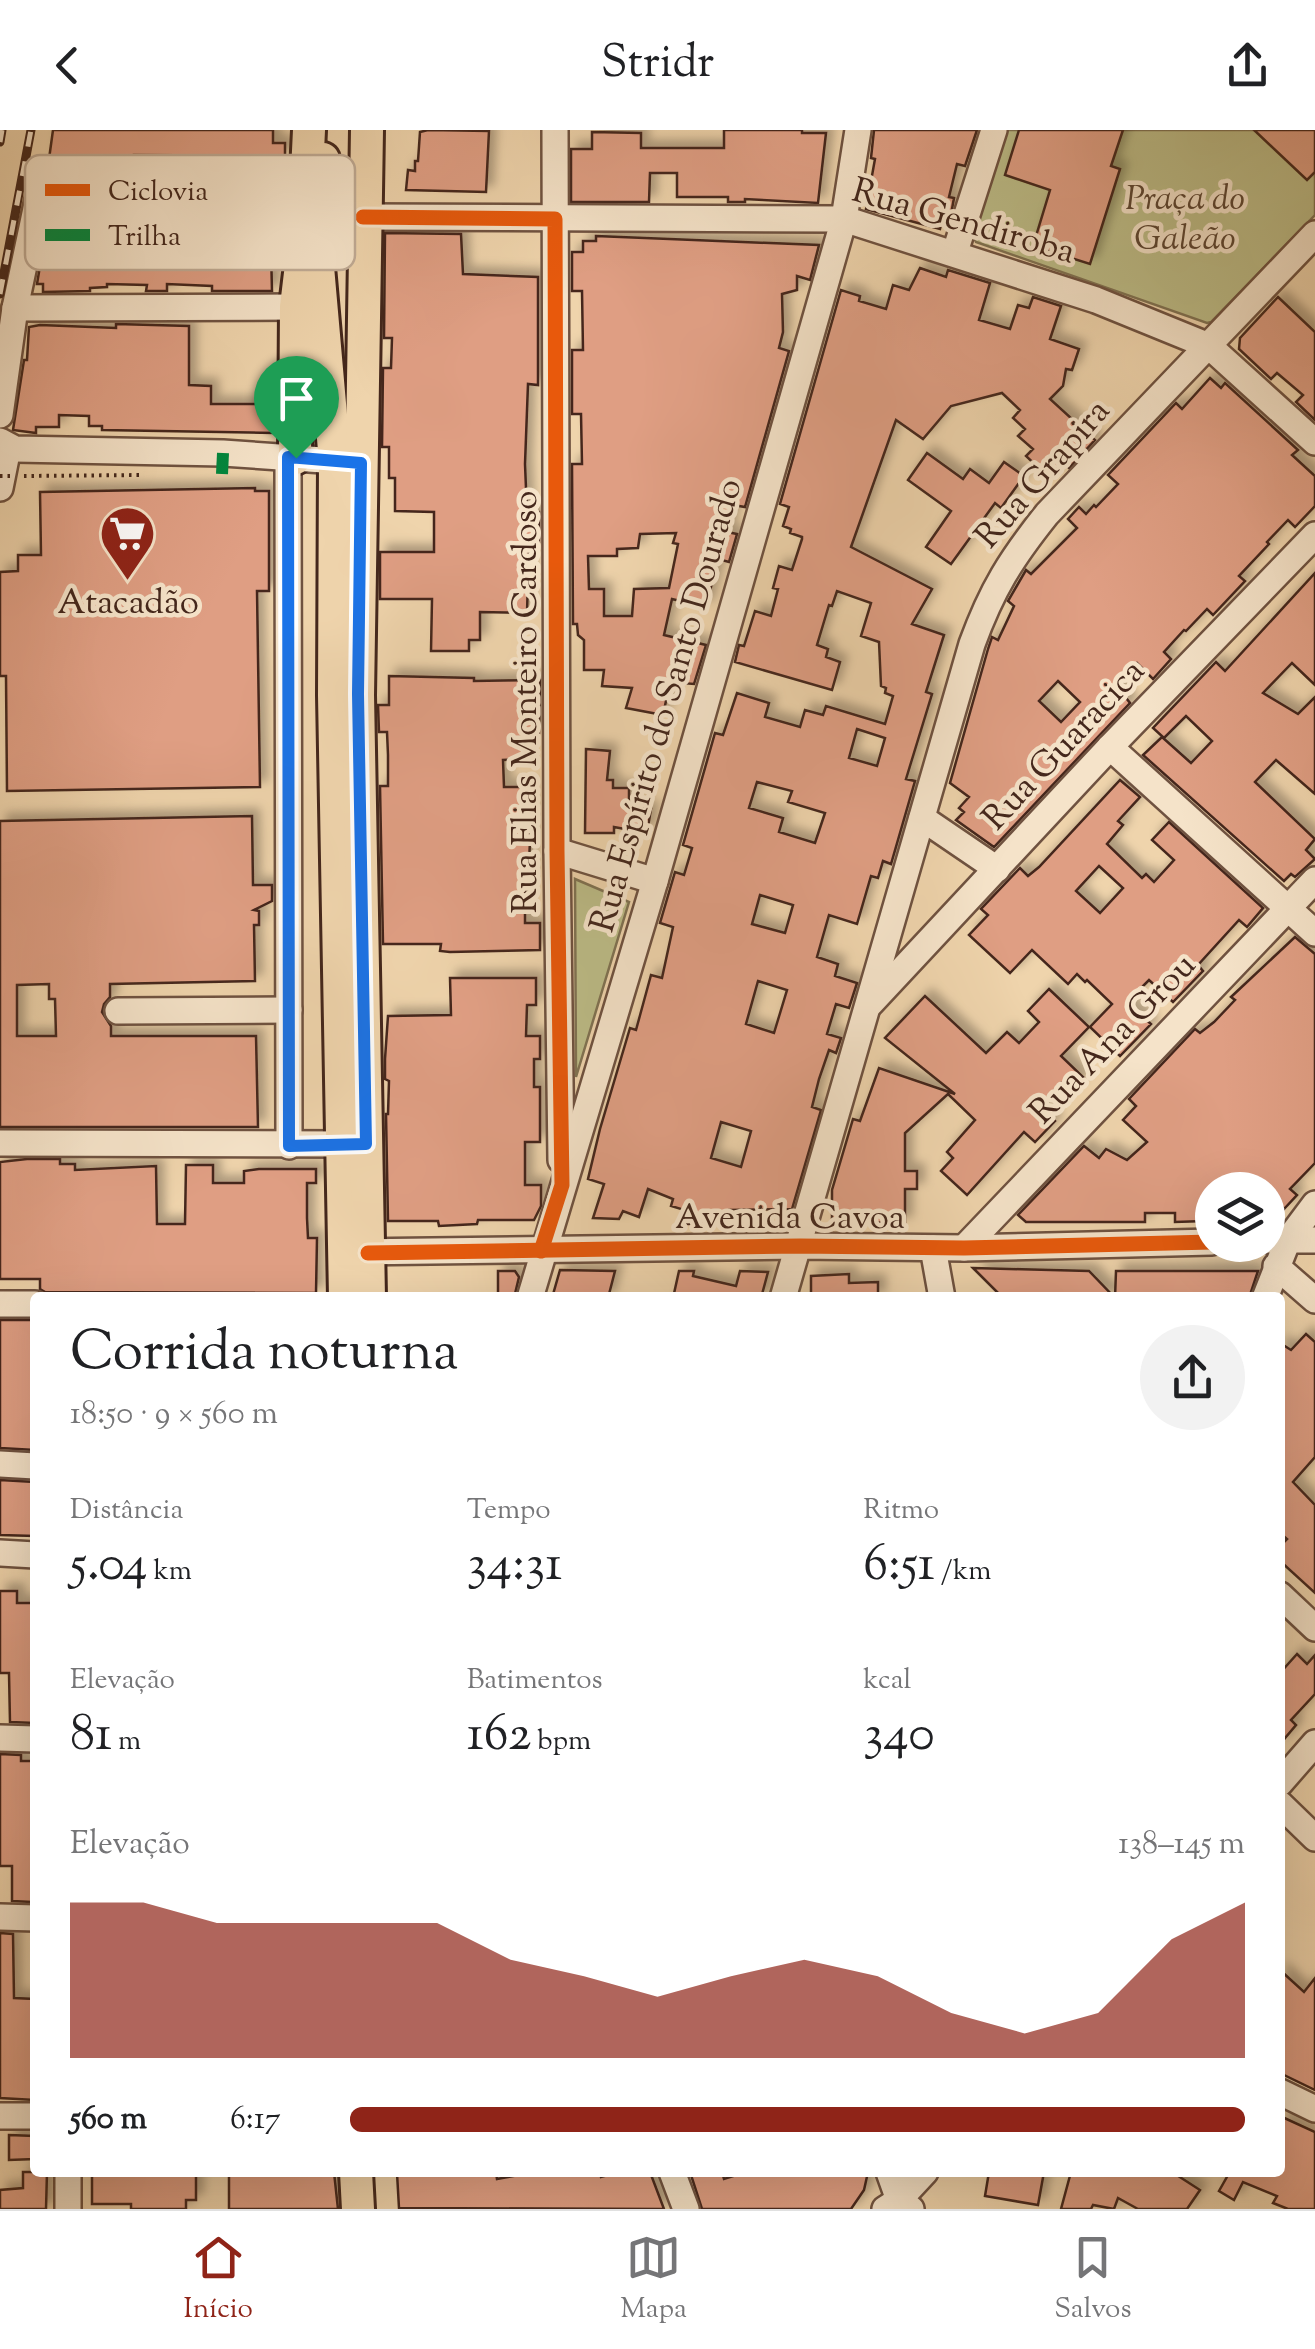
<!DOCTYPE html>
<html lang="pt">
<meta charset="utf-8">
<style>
body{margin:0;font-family:"Sorts Mill Goudy",serif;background:#f2f2f2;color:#202124;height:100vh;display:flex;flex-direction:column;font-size:38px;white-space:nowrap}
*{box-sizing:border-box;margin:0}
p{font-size:32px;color:#757577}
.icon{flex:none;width:55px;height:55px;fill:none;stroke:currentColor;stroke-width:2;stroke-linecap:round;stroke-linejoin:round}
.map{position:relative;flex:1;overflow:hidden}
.sheet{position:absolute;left:30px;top:1162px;width:1255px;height:885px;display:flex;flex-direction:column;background:#fff;border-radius:10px;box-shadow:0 10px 40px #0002}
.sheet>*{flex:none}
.tools{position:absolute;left:1195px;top:1042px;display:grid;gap:20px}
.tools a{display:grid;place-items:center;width:90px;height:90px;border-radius:50%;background:#fff;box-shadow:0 10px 40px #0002;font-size:50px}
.pin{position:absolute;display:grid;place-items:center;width:85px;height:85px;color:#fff;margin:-102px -42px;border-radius:50% 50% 50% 0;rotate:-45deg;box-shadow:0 0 10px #0007}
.pin .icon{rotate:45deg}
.round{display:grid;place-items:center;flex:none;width:105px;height:105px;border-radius:52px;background:#f2f2f2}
.overview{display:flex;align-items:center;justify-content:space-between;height:170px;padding:0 40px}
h1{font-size:55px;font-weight:600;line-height:75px}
.stats{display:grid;grid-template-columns:repeat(3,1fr);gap:15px;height:170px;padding:10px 40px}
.stats div{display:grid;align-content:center}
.stats b{font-size:50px;font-weight:600}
.stats small{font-size:28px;font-weight:400}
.stats p{font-size:28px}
.chart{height:280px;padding:20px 40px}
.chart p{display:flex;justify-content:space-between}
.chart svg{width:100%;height:180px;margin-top:10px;fill:#8f2418;opacity:.7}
ul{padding:0 40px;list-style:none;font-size:32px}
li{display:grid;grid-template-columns:160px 120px 1fr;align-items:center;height:75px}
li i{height:25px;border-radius:12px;background:#8f2418}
header{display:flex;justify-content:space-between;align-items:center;height:130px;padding:0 40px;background:#fff;font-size:45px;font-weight:600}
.menu{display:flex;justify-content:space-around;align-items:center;height:140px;border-top:2px solid #e0e0e0;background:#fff;font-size:28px;color:#757577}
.menu a{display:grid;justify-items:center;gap:5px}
.menu .on{color:#8f2418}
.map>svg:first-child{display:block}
.green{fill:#bcbc87;stroke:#807252;stroke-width:2.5}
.building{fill:#df9e83;stroke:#44271c;stroke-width:2.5;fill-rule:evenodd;filter:url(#shadow)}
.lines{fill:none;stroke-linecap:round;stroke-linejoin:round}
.minor-casing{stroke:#6f5240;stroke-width:30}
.major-casing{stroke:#44271c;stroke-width:38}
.path{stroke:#44271c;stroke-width:4;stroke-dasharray:2.5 5;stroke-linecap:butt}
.minor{stroke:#f5e3c9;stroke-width:25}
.major{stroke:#efd4ac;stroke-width:32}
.rail-casing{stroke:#44271c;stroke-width:9}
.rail{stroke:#f5e3c9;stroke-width:5;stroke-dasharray:15;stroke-linecap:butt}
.path-bridge{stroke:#44271c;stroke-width:4;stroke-dasharray:2.5 5;stroke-linecap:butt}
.quiet{stroke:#00873e;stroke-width:12;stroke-dasharray:25 12;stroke-linecap:butt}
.cycleway-casing{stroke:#f5e3c9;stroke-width:21}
.cycleway{stroke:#e8590c;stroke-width:15}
.route-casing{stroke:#fff;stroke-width:20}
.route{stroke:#1a73e8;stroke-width:12}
.labels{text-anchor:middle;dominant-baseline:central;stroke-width:9;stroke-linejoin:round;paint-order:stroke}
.park-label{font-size:35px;font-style:italic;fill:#5c4531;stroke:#f5e3c9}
.street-label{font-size:35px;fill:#44271c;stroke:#f5e3c9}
.poi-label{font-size:35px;fill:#44271c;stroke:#f5e3c9}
.key{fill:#f5e3c9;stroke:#c0ab95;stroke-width:2.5}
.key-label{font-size:28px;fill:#44271c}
</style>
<header><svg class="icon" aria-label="back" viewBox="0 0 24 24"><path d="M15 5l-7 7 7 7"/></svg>Stridr<svg class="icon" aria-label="share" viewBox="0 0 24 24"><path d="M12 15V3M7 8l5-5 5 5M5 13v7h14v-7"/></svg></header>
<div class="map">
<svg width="1315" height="2079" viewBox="0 0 1315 2079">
<defs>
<filter id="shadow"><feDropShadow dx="7" dy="-7" stdDeviation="5" flood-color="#0004"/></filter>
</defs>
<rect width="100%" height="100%" fill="#efd4ac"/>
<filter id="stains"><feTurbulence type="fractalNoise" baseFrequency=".002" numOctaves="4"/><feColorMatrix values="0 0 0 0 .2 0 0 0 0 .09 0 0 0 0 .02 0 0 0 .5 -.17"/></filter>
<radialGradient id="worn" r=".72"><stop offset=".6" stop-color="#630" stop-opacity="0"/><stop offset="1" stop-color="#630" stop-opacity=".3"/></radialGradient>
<g class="green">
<path d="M1007 0H1315V85L1211 192 1207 193 976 112 973 105Z"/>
<path d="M575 749 629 772 576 947Z"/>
</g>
<g class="building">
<path d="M53 0H273V13H285V26L134 25V28L49 29Z"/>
<path d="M428 0 489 1 486 62 406 60 408 40 415 41V31H418L420 2Z"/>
<path d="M724 0H802V3H826L818 73 745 69V72H728V67H677V43H650L649 72H571V19H592V2L641 3V18H724Z"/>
<path d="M874 0H977L965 36 957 34 949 67 954 68 952 79 949 87 943 86 940 99 866 79 875 29 871 28Z"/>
<path d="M1019 0H1123L1111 36 1120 39 1090 134 1033 116 1050 60 1005 45Z"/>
<path d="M1254 0H1315V42L1307 50Z"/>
<path d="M277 59 281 61V80H284L283 115V121H271L272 161H212V156L167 154V161H146L147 155 107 154V157L90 158V161L43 162V154H37L40 136 51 122H43L55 66 64 67V61Z"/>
<path d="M385 103 461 104 463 144 538 147V255L528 254 525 334 527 383 539 382V412H529L527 483 480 482V510H469V521H431L432 469H380V422H434V382L395 381V348H389V317H382L383 238H391L392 208H384Z"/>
<path d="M596 106 819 115 810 150 797 146V160L782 164 783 202 779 218 789 221 745 377 733 375 727 402 737 404 729 432 718 429 706 477 672 469 664 505 706 515 694 554 670 552 663 585 626 578 632 558 602 556 604 540H584V510L578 505 577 494H573L572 334H582L581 284H572V220H583L582 161H572V122H583V111H596ZM676 403 673 413 678 414 669 458 634 459 632 486H604V459H589L588 426H617V419L638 418 640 404Z"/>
<path d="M920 138 946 147 948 140 990 153 979 190 1010 199 1018 175 1029 178 1033 167 1061 176 1050 209 1079 219 1072 240 1066 239 1063 256 1050 269 1095 310 1069 338 1063 332 1049 348 1026 326 1033 319 1018 306 1025 299 1013 288 1020 280 1002 263 951 276 923 309 896 290 851 417 932 459 912 494 944 505 926 562 932 564 906 649 915 651 891 734 883 731 878 748 871 746 857 794 829 785 817 827 838 834 835 846 857 853 849 878 836 874 827 904 841 908 836 923 829 920 819 949 812 977 821 980 792 1079 729 1080 724 1094H684L688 1081 671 1076 673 1069 648 1059 639 1087 623 1081 619 1089 593 1088 604 1054 588 1049 600 999 630 898 636 900 651 845 662 848 673 797 660 793 675 742 684 745 692 718 683 715 715 603 723 605 737 563 769 573 765 587 800 597 805 580 823 585 826 576 885 594 893 566 885 563 886 558 881 556 879 512 861 506 871 473 837 461 832 476 829 475 817 515 828 519 826 527 840 532 832 560 735 532 739 515 744 516 755 481 771 486 778 459 773 458 779 436 792 440 802 409V407L790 403 791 399 783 396 789 377 780 374 841 160 860 166 859 171 886 179 893 155 909 160ZM857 599 885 608 877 636 849 628ZM757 652 792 661 788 672 825 683 815 713 779 702 783 688 749 678ZM760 765 793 775 785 803 752 794ZM758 851 787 860 774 903 746 894ZM721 992 751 1001 741 1037 711 1028Z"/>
<path d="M1278 167 1315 202V290L1296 272 1303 265 1277 243 1271 249 1239 219 1240 208Z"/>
<path d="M116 194 189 196V255L211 256V274H275V303L102 300V296H89V286L59 285V297H36V303L13 300 24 230H27L29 197 40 195 116 198Z"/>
<path d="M1210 248 1221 258 1225 253 1298 320 1292 325 1315 346V376L1295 397 1288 390 1267 412 1269 414 1239 446 1245 451 1213 485 1207 479 1186 501 1184 500 1164 522 1171 529 1153 549 1137 533 1116 555 1130 573 994 717 956 690 964 682 959 678 969 667 950 653 988 519 992 507 998 510 1014 476 1008 471 1026 440 1031 444 1077 398 1068 389 1079 377 1086 384 1094 375 1096 377 1118 354 1108 345 1176 273 1182 279ZM1058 551 1080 572 1061 592 1039 571Z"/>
<path d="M927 323 963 349 970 339 989 353 1004 332 1024 346 1001 378 995 373 951 434 926 417 951 381 908 350Z"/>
<path d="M255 358V361H269V461H257L260 657 7 661 6 546H0V442L18 441V425H41L40 362Z"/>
<path d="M1315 443V555L1292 533 1263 563 1298 584 1315 567V664L1276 630 1255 652 1315 709 1306 720 1315 729 1295 747 1291 744 1284 751 1143 625 1162 607 1191 633 1212 611 1186 586 1164 608 1153 598 1216 532 1225 541Z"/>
<path d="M389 546 474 548V551L540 550 539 603H524V629L503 630 504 657H528L530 711 528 753H525V793H540V820L450 822 440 821 441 814H383L380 656H388V625L387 602H379L378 575H389Z"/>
<path d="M586 619 610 621 607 650H613V658H629V675L651 679 647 703 614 697V703H585Z"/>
<path d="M1120 650 1140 667 1118 691 1123 695 1107 714 1142 748 1146 744 1154 752 1174 730 1152 710 1169 692 1263 778 1247 797 1239 790 1198 835 1203 841 1173 872 1149 850 1127 872 1151 894 1120 926 1090 897 1112 874 1087 850 1085 852 1077 844 1068 854 1032 820 1010 843 969 805 988 785 981 779 1020 738 1028 746 1039 737ZM1099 736 1123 758 1100 783 1076 761Z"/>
<path d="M252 686 253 755H272V771L254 780 259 781V795H254L255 851 110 854V867L104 874 102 882 111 896V906H256L258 997H0V691ZM49 854V869H55L56 906H17V855Z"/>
<path d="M1295 807 1315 824V1033L1290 1059 1297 1065 1284 1079 1277 1072H1268V1060H1212V1076H1205V1091L1175 1092V1083H1145V1092H1026L1018 1085 1084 1016 1099 1028 1106 1019 1127 1030 1147 1012 1123 990 1136 976 1129 969 1195 899 1200 903 1214 892 1235 870 1231 867Z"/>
<path d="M450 848H536V875H527L526 906H540V929H534V957H540V1012H525V1055H541V1076L534 1090H478L477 1094 439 1096 438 1091H388L386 984H388L389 951 385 949V929L388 886 451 885Z"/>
<path d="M1049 859 1089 897 1061 926 1083 947 1070 961 1061 953 1040 975 1055 991 1035 1012 1024 1002 967 1065 941 1041 953 1028 947 1022 975 990 948 964 905 1003V1041H917V1059H905V1093L832 1092V1060L853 989 860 991 879 938 955 964 885 908 925 866 986 923 1007 902 1019 913 1039 892 1028 881Z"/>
<path d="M27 1029H60V1034H75V1040L156 1036 157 1094H185L186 1035H213V1053H244V1041L259 1039H316V1053H307V1088L308 1108H317L316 1163 45 1162 40 1159V1149H0V1032Z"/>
<path d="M973 1138 1089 1141 1115 1168H1003Z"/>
<path d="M560 1140 615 1141 608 1168H552Z"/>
<path d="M498 1141H515L519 1147 514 1168H498Z"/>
<path d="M679 1141H694L693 1146 736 1156 740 1141 768 1142 761 1168H673Z"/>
<path d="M1116 1141H1258L1249 1168H1115Z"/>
<path d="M849 1144V1153L878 1152V1168H811V1146Z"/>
<path d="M0 1190H35V1320L0 1318Z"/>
<path d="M1306 1204 1315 1212V1327L1293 1352 1315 1375V1463L1280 1431V1416L1287 1409 1280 1403V1213L1291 1220Z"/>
<path d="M0 1350 35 1352V1406L0 1405Z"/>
<path d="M0 1461H17V1473H33L35 1593 10 1592 9 1543H0Z"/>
<path d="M1297 1524 1307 1534 1315 1525V1564L1291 1590 1296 1595 1280 1614V1543Z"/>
<path d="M0 1624 21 1625V1631H34L35 1771 32 1772 12 1771V1736H0Z"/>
<path d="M0 1803 13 1804 14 1868 35 1869V1970L0 1968Z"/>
<path d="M1280 1840 1304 1862 1315 1848V1960L1280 1943Z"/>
<path d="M1280 1986 1315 2002V2079H1288L1273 2073 1277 2066 1243 2052 1234 2070 1219 2061 1228 2045 1222 2042H1280Z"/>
<path d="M9 2005 35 2006V2029L9 2030Z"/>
<path d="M23 2042H47L46 2079H0V2060L23 2058Z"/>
<path d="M92 2042H196V2070H186V2079H131V2074H92Z"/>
<path d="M229 2042H334L338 2079H229Z"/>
<path d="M496 2042 497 2049 535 2042H600L601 2047 619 2042H650L664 2079 399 2078 397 2043Z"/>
<path d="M690 2042H722L724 2049 746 2042H868L864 2060 851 2079H702Z"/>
<path d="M989 2042H1044L1038 2075 985 2066Z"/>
<path d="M1071 2042H1172L1200 2060 1187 2079H1138L1118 2068 1114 2079 1093 2075 1091 2079H1061Z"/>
</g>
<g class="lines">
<defs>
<g id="minor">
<path d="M555 0 557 721 561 1030"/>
<path d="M363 87 844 89 1096 170 1209 216 1315 312"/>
<path d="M955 122 994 0"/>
<path d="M15 178 296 177"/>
<path d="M0 285 15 178 41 55 47 45 307 42"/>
<path d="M0 311 15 319 223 323 352 332"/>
<path d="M288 327 289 1016"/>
<path d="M0 358 8 318"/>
<path d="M1110 617 1315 803"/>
<path d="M922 688 997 739"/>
<path d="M557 721 655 751"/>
<path d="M871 873 1110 617 1315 405"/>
<path d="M118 881 289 880"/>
<path d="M0 1013 360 1014"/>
<path d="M1268 1110H1315"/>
<path d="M933 1118 942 1168"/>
<path d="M964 1118 1315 750"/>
<path d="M353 1122 800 1116 964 1118 1212 1112"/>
<path d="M1276 1136 1315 1170"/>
<path d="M530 1168 655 751 844 89 858 0"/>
<path d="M783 1168 972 514C992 459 1011 429 1047 384L1315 104"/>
<path d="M1265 1168 1288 1110 1315 1074"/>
<path d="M0 1174H35"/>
<path d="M0 1334 35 1336"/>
<path d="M0 1423 35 1425"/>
<path d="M1280 1465 1315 1498"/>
<path d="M0 1608 35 1609"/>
<path d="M1280 1653 1315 1613"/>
<path d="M1280 1674 1315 1708"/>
<path d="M0 1787 35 1788"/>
<path d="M1280 1962 1315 1979"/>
<path d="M0 1986H35"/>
<path d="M672 2042 686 2079"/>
<path d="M889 2042 899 2070 911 2079"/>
<path d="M68 2079V2042"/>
<path d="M885 2079 899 2070 925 2042"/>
</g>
<g id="major">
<path d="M309 0 307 42 316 114 335 331 334 565 345 1168"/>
<path d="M367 0 358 565 369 1168"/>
<path d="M323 29C323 68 328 74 363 87"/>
<path d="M295 328 296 177 303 118"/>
<path d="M356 2042 358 2079"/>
</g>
</defs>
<use href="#minor" class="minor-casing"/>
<use href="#major" class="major-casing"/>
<path class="path" d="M24 346 144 345"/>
<use href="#minor" class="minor"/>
<use href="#major" class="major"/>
<defs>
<g id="rail">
<path d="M0 12 2 0"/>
<path d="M0 164 31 0"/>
</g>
</defs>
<use href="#rail" class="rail-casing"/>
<use href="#rail" class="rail"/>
<path class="path-bridge" d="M0 346H15"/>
<path class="quiet" d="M222 344 223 323"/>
<defs>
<g id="cycleway">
<path d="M363 87 555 89 557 721 562 1055 541 1121"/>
<path d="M368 1123 800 1116 964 1118 1212 1112"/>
</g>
</defs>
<use href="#cycleway" class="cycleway-casing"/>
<use href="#cycleway" class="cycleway"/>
</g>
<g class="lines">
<defs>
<path id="route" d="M288 327 361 333 358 564 366 1014 289 1016Z"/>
</defs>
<use href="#route" class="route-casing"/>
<use href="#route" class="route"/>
</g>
<defs>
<symbol id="supermarket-pin" viewBox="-11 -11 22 30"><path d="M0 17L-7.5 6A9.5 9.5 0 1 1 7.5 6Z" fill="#8f2418" stroke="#f5e3c9"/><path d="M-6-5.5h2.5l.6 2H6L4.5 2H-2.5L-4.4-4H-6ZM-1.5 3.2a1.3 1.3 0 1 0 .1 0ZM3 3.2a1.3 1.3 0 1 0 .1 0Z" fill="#fff"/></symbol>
</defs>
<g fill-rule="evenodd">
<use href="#supermarket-pin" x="96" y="372" width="63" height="86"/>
</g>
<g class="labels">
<g class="park-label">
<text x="1185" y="70">Praça do<tspan x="1185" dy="40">Galeão</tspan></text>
</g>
<g class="street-label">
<text transform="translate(963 93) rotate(16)">Rua Gendiroba</text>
<text transform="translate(1044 345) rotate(-49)">Rua Grapira</text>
<text transform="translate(527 572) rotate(-90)">Rua Elias Monteiro Cardoso</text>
<text transform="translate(668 576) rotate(-74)">Rua Espírito do Santo Dourado</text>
<text transform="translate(1065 616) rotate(-47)">Rua Guaracica</text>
<text transform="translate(1114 910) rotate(-46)">Rua Ana Grou</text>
<text x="790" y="1089">Avenida Cavoa</text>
</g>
<g class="poi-label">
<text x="128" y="474">Atacadão</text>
</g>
</g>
<rect x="25" y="25" width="330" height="115" rx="15" class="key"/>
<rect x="45" y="54" width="45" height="12" fill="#e8590c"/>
<rect x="45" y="99" width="45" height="12" fill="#00873e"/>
<g class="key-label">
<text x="108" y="70">Ciclovia</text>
<text x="108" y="115">Trilha</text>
</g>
<rect width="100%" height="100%" filter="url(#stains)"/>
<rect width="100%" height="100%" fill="url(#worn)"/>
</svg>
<div class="tools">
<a><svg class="icon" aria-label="layers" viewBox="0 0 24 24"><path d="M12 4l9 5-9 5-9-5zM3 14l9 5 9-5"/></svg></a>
</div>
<div class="pin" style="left:296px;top:328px;background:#1e9e55"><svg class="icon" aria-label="arrive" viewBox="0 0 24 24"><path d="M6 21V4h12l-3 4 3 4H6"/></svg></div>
<section class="sheet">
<div class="overview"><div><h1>Corrida noturna</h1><p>18:50 · 9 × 560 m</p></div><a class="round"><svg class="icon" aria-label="share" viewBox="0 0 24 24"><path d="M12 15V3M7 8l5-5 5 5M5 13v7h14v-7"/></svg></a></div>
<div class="stats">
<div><p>Distância</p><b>5.04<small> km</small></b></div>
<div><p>Tempo</p><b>34:31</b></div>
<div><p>Ritmo</p><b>6:51<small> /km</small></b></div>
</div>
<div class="stats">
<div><p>Elevação</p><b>81<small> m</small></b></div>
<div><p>Batimentos</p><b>162<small> bpm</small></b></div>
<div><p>kcal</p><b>340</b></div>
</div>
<div class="chart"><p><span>Elevação</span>138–145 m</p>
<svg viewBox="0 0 160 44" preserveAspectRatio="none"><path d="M0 44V6L10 6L20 11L30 11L40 11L50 11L60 20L70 24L80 29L90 24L100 20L110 24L120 33L130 38L140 33L150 15L160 6V44z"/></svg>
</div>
<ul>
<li><b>560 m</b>6:17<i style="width:100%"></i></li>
</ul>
</section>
</div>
<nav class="menu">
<a class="on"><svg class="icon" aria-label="home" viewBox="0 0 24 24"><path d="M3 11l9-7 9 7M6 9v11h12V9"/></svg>Início</a>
<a><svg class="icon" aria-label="map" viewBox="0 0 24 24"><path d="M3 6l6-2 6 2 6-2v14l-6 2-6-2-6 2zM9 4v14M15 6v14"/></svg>Mapa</a>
<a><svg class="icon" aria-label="saved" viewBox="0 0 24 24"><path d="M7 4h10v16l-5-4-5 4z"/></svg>Salvos</a>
</nav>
